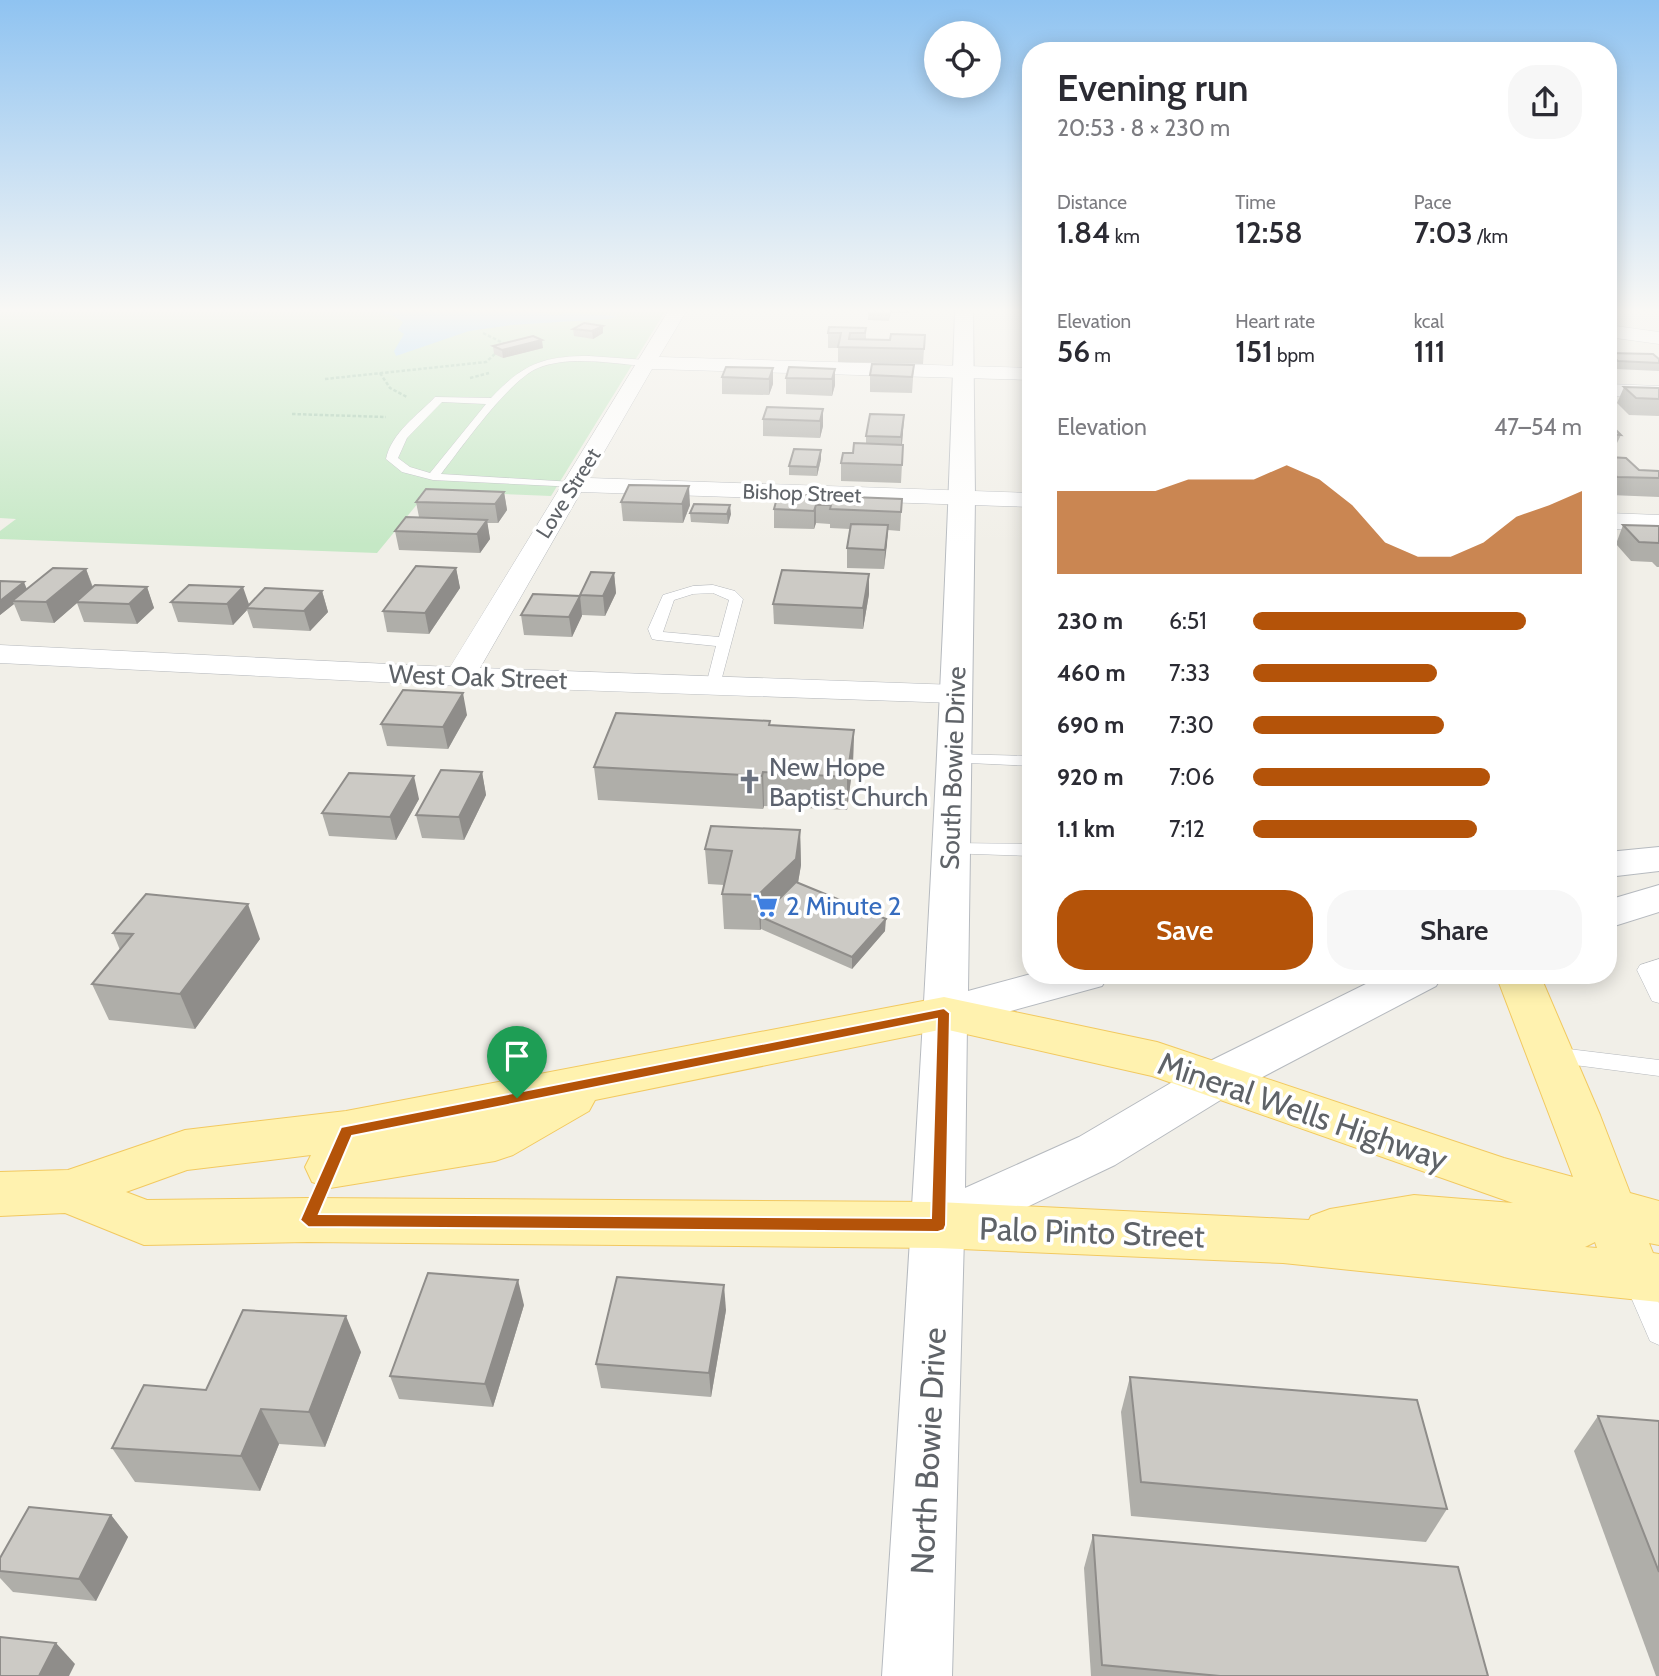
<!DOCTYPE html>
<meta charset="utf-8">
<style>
body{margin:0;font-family:Cabin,sans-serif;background:#f7f7f7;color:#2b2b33;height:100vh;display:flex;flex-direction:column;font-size:26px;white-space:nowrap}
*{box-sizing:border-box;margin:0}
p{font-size:23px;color:#7c7c81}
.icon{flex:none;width:38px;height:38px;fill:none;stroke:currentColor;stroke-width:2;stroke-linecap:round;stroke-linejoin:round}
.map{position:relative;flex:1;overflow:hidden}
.panel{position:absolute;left:1022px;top:42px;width:595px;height:942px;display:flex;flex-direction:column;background:#fff;border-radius:28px;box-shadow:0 4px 18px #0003}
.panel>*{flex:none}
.buttons{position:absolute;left:924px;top:21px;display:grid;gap:14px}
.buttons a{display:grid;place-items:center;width:77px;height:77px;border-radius:50%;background:#fff;box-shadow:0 4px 18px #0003;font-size:35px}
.pin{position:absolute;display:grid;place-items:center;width:60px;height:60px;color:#fff;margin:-72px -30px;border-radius:50% 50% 50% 0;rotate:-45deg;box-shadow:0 0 7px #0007}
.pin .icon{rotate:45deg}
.round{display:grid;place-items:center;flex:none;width:74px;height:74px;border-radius:28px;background:#f7f7f7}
.summary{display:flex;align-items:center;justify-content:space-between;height:119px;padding:0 35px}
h1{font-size:38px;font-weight:600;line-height:52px}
.metrics{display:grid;grid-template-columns:repeat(3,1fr);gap:10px;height:119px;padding:7px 35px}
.metrics div{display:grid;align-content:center}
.metrics b{font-size:30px;font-weight:600}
.metrics small{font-size:19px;font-weight:400}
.metrics p{font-size:19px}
.chart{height:196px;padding:14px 35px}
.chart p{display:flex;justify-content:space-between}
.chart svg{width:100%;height:126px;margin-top:7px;fill:#b45309;opacity:.7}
.action{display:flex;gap:14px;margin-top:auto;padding:14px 35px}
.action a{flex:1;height:80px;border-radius:28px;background:#b45309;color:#fff;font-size:28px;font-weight:600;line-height:80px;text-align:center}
.action a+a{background:#f7f7f7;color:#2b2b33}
ul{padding:0 35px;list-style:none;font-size:23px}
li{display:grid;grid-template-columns:112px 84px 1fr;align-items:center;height:52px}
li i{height:18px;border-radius:9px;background:#b45309}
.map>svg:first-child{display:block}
.green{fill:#c5e8c5}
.water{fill:#aadaff}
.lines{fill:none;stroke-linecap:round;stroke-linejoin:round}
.lane-casing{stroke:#b5b8bc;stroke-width:1}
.street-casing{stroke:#b5b8bc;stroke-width:1}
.secondary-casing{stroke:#b6babf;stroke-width:2}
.primary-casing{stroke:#f2c960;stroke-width:2}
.path{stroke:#9cc7a9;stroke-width:2.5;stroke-dasharray:3.5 2;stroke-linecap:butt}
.lane{fill:#fff;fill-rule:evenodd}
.street{fill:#fff;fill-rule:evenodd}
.secondary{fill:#fff;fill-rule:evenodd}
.primary{fill:#fff2af;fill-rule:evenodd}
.wall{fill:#afaea9}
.shaded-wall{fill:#8f8d8a}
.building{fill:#cccac5;stroke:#8f8d8a;stroke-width:2}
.route{fill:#b45309;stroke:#fff;stroke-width:2;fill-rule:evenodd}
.labels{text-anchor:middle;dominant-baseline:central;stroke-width:7;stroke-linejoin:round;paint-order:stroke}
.far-street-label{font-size:21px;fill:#5f6368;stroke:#fff}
.street-label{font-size:26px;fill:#5f6368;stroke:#fff}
.worship-label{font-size:26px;fill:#5b616d;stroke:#fff;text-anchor:start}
.shop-label{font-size:26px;fill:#366cbe;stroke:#fff;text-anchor:start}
.near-street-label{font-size:32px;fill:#5f6368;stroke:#fff}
</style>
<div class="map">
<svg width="1659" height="1676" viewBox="0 0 1659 1676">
<rect width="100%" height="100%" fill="#f1efe8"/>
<path class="green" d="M0 310H666L551 496 428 491 377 553 0 539V531L16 519 0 518Z"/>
<path class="water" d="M374 310H521L555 315 570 313 618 316 608 319 511 325 469 331 396 356 394 351 404 334 398 330 403 322 394 316Z"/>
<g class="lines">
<defs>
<g id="lane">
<path d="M589 356 646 360 651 363 646 366C612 364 571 355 538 368 509 380 462 447 441 474L573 482 579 485 577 487 433 480 402 472 386 459C391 433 418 415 435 397L491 398C523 364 543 356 589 356ZM442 402 486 404 430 473 410 467 398 458 407 438Z"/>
<path d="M713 585 735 591 743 599 720 685 713 689 706 685 716 646 657 640 652 639 648 629 663 595 693 586ZM713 593 729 600 719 637 663 632 674 600 693 594Z"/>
<path d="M954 754 1031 756V766L948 762 946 759Z"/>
<path d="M951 843 1031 844V856L945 853 942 849 945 845Z"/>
<path d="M1659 959V1003L1652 1001 1637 970 1640 965Z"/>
<path d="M1552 1047 1659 1060V1076L1544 1061 1541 1055 1544 1049Z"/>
<path d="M1637 1270 1646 1273 1659 1303V1345L1650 1341 1624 1281 1628 1273Z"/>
</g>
<g id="street">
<path d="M669 310H687L659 357 1031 368V380L652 369 589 478 1031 493V507L581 492 480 668 956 685 967 687 972 694 967 701 956 703 460 686 0 663V645L450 667Z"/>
<path d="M1608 325 1659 332V344L1608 337Z"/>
<path d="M1608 384 1659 386V398L1608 396Z"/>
<path d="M1608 513 1659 515V531L1608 529Z"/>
</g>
<g id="secondary">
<path d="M955 310H973L975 498 968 991 1031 974 1109 975 1102 986 967 1023 965 1188 1079 1137 1198 1067 1384 975H1443L1436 986 1232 1093 1115 1165 964 1237 952 1676H882C912 1221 941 766 955 310Z"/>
<path d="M1659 847V871L1608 877V852Z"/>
<path d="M1659 885V912L1608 928V900Z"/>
</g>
<path id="primary" d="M1496 975H1540L1600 1115 1630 1193 1659 1201V1245L1649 1243 1653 1253 1659 1254V1302L1283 1263 938 1248 308 1242 144 1245 65 1213 0 1216V1172L68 1170 185 1130 346 1111 944 997 1157 1042 1504 1158 1573 1177ZM944 1029 1152 1076 1513 1203 1414 1195 1330 1209 1311 1216 1309 1220 938 1202 308 1198 147 1200 126 1192 187 1170 311 1155 305 1167 312 1182 330 1188 495 1161 513 1155 589 1111 595 1100ZM1595 1242 1597 1248 1585 1247Z"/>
</defs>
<use href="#lane" class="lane-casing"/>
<use href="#street" class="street-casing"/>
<use href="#secondary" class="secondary-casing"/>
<use href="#primary" class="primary-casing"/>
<g class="path">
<path d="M483 333 509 346"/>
<path d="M380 373 390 388 407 397"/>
<path d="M470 378 489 373"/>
<path d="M325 379 486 362 497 352"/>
<path d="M292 414 386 417"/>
</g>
<use href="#lane" class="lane"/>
<use href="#street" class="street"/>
<use href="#secondary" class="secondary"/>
<use href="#primary" class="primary"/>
</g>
<g class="wall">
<path d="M868 310H911L910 313H891L889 321 868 320Z"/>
<path d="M866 328V339L890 340 925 335 923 364 838 362V348H828V333Z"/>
<path d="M573 329 603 333 593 339 574 336Z"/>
<path d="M493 346 543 348 503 358 494 354Z"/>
<path d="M1608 353 1659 359V371L1615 369 1608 364Z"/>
<path d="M914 365 912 393 870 392V375Z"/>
<path d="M773 368V384L769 395 722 394V377Z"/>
<path d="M835 369V385L832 396 786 394V378Z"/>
<path d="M1624 387 1659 388V416L1629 415 1617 403Z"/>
<path d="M823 409V426L820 438 763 436V419Z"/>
<path d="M904 415 902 445H903L901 483 841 481V463L866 444V436Z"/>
<path d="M1608 426 1621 435 1617 443H1608Z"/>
<path d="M1608 457 1639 470 1659 471V497L1610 495 1608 493Z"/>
<path d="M821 459 817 476 789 475V466Z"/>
<path d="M504 492 507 510 498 523H487L490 539 480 553 399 550 395 531 419 517 416 502Z"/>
<path d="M778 494 902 499 900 531 888 530 884 569 847 568V548L850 529 830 528V524L816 523 814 529 774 528V509Z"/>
<path d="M621 502 690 505 683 523 623 521Z"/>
<path d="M690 513 731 514 728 524 691 522Z"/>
<path d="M1623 525 1659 526V567H1657L1652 562 1631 561 1616 544Z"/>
<path d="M456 568 460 588 429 634 387 632 383 611Z"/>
<path d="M86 569 93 587H147L154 608 137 624 84 622 77 603 54 623 21 621 14 604 0 615V581L27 589Z"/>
<path d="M614 573 616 593 605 616 582 615 572 637 524 635 521 615 580 596V595Z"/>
<path d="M322 591 328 612 310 631 253 628 247 610 233 625 178 622 171 602 249 605Z"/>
<path d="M869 594 863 629 774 624 773 604Z"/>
<path d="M467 715 448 749 387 746 381 724Z"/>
<path d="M770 721V725L854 730 853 763 847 810 764 806 763 809 598 800 594 767Z"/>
<path d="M482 772 486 795 464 840 422 838 416 815Z"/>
<path d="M419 799 396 840 329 836 322 813Z"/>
<path d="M800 830 801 865 798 883 885 931 852 969 761 929 760 930 724 929 722 894 724 885 708 884 705 849Z"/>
<path d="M113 933 260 939 195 1029 109 1020 92 984 120 950Z"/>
<path d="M524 1305 493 1407 399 1399 390 1376Z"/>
<path d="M726 1310 711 1397 601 1388 596 1364Z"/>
<path d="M361 1352 325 1447 279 1444 260 1491 135 1482 112 1448 206 1390Z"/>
<path d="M1130 1377 1447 1509 1426 1542 1131 1516 1121 1412Z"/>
<path d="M1598 1416 1659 1421V1676H1656L1574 1451Z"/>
<path d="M111 1515 128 1537 96 1601 13 1592 0 1578V1558Z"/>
<path d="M1093 1535 1488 1676H1091L1084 1568Z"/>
</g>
<g class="shaded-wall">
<path d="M603 326V333L593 339 592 331Z"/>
<path d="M542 340 543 348 503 358 502 350Z"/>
<path d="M773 368V384L769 395V379Z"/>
<path d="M835 369V385L832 396V379Z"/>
<path d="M823 409V426L820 438V421Z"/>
<path d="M904 415 903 432 901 454V437Z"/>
<path d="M821 450V459L817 476V467Z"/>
<path d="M689 486 690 505 683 523 682 504Z"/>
<path d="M504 492 507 510 498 523 495 504Z"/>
<path d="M730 505 731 514 728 524 727 514Z"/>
<path d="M816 505V523L814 529V511Z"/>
<path d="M487 520 490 539 480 553 477 534Z"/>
<path d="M888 525 887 544 884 569 885 550Z"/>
<path d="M456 568 460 588 429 634 425 613Z"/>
<path d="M86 569 93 589 76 602 77 603 54 623 46 602Z"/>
<path d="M614 573 616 593 605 616 603 596Z"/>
<path d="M869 574V594L863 629V608Z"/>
<path d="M24 582 28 592 12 601 14 604 0 615V601Z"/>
<path d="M147 587 154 608 137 624 129 604Z"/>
<path d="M243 587 250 607 246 608 247 610 233 625 227 604Z"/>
<path d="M322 591 328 612 310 631 304 611Z"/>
<path d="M580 596 582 616 572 637 569 617Z"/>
<path d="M463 693 467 715 448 749 443 727Z"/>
<path d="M854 730 853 763 847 810V777Z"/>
<path d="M482 772 486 795 464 840 459 817Z"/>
<path d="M763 772 764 806 763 809 762 776Z"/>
<path d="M414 776 419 799 396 840 390 817Z"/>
<path d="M800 830 801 865 796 894 761 917V929L760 930 758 895Z"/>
<path d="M248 904 260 939 195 1029 180 994Z"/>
<path d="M886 919 885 931 852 969V957Z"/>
<path d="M518 1280 524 1305 493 1407 485 1384Z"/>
<path d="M724 1285 726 1310 711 1397 709 1373Z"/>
<path d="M346 1316 361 1352 325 1447 309 1412Z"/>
<path d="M261 1409 279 1444 260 1491 241 1456Z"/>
<path d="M111 1515 128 1537 96 1601 79 1579Z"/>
<path d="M56 1643 75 1664 69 1676H39Z"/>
</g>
<g class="building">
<path d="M584 323 603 326 592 331 573 329Z"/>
<path d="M829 327 866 328 865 333H850L849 339 890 340 891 334 925 335 924 349 838 347 841 333H828Z"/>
<path d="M533 336 542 340 502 350 493 346Z"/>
<path d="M1608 353 1653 354 1659 359V363L1618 361Z"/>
<path d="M872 364 914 365 912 377 870 375Z"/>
<path d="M726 367 773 368 769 379 722 377Z"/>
<path d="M789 367 835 369 832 379 786 378Z"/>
<path d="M1624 387 1659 388V399L1636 398Z"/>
<path d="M767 407 823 409 820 421 763 419Z"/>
<path d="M870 414 904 415 901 437 866 436Z"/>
<path d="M1608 426H1612L1621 435 1608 434Z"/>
<path d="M854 443 903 445 902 465 841 463 843 453H853Z"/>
<path d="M794 449 821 450 817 467 789 466Z"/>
<path d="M1608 457 1626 458 1639 470 1659 471V478L1617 477 1608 467Z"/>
<path d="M629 485 689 486 682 504 621 502Z"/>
<path d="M426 489 504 492 495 504 416 502Z"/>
<path d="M778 494 902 499 901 512 830 509 831 505H816L814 511 774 509Z"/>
<path d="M694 504 730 505 727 514 690 513Z"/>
<path d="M406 517 487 520 477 534 395 531Z"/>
<path d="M851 524 888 525 885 550 847 548Z"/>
<path d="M1623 525 1659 526V543L1639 542Z"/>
<path d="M416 566 456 568 425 613 383 611Z"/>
<path d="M53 568 86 569 46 602 12 601Z"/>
<path d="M782 570 869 574 863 608 773 604Z"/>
<path d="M591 572 614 573 603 596 580 595Z"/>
<path d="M0 581 24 582 0 601Z"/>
<path d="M95 585 147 587 129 604 76 602Z"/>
<path d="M189 585 243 587 227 604 171 602Z"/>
<path d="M265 588 322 591 304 611 246 608Z"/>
<path d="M533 594 580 596 569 617 521 615Z"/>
<path d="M403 690 463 693 443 727 381 724Z"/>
<path d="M616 713 770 721 769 725 854 730 847 777 763 772 762 776 594 767Z"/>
<path d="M441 770 482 772 459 817 416 815Z"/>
<path d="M349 773 414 776 390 817 322 813Z"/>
<path d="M711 826 800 830 796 859 758 895 722 894 732 851 705 849Z"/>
<path d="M796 882 886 919 852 957 761 917Z"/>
<path d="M146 894 248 904 180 994 92 984 133 934 113 933Z"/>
<path d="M428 1273 518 1280 485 1384 390 1376Z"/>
<path d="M617 1277 724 1285 709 1373 596 1364Z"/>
<path d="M243 1310 346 1316 309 1412 261 1409 241 1456 112 1448 144 1385 206 1390Z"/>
<path d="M1130 1377 1417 1400 1447 1509 1141 1482Z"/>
<path d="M1598 1416 1659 1421V1572Z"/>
<path d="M29 1507 111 1515 79 1579 0 1571V1558Z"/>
<path d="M1093 1535 1458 1567 1488 1676H1220L1102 1665Z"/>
<path d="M0 1637 56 1643 39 1676H0Z"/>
</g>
<linearGradient id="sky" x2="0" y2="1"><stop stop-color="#8fc3f1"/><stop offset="0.57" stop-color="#f9f8f5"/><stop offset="1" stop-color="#f9f8f5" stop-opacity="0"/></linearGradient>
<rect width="1659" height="545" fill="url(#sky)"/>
<path class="route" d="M944 1008 950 1013 946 1225 944 1230 938 1232 308 1227 300 1220 341 1127ZM937 1019 931 1218 319 1214 352 1136Z"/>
<defs>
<symbol id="church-bare" viewBox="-9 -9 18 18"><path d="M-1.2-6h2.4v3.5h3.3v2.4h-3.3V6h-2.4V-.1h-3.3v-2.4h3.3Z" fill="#6b7280" stroke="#fff" stroke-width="2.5" paint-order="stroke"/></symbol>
<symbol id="supermarket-bare" viewBox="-9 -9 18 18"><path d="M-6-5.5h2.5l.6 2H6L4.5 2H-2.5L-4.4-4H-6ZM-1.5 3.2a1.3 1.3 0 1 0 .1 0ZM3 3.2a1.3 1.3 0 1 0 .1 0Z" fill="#3f7fe0" stroke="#fff" stroke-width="2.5" paint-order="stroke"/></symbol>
</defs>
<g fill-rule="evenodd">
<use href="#church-bare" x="732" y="764" width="35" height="35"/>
<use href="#supermarket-bare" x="748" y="888" width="35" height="35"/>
</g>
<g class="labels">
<g class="far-street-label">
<text transform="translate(568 493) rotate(-58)">Love Street</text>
<text transform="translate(802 493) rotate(2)">Bishop Street</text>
</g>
<g class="street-label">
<text transform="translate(478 677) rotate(2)">West Oak Street</text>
<text transform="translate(953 768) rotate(-88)">South Bowie Drive</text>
</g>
<g class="worship-label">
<text x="769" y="767">New Hope<tspan x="769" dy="30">Baptist Church</tspan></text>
</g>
<g class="shop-label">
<text x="786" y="906">2 Minute 2</text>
</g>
<g class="near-street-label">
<text transform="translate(1303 1111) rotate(19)">Mineral Wells Highway</text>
<text transform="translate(1092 1232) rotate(2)">Palo Pinto Street</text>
<text transform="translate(928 1451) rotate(-87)">North Bowie Drive</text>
</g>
</g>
</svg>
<div class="buttons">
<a><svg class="icon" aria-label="locate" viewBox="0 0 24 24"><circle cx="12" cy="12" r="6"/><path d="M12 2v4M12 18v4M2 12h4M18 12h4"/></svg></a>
</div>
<div class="pin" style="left:517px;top:1098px;background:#1e9e55"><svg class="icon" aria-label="arrive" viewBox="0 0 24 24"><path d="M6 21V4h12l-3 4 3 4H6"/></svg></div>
<section class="panel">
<div class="summary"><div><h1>Evening run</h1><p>20:53 · 8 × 230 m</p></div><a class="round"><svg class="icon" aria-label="share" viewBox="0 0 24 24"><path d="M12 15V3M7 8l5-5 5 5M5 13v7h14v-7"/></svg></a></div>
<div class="metrics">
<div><p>Distance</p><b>1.84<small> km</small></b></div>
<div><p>Time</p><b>12:58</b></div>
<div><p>Pace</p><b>7:03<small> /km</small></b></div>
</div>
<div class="metrics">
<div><p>Elevation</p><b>56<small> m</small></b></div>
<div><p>Heart rate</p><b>151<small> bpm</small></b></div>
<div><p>kcal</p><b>111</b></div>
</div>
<div class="chart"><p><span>Elevation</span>47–54 m</p>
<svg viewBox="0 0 160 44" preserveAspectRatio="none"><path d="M0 44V15L10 15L20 15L30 15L40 11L50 11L60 11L70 6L80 11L90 20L100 33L110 38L120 38L130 33L140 24L150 20L160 15V44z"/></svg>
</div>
<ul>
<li><b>230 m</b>6:51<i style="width:83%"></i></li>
<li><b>460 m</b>7:33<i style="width:56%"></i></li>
<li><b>690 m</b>7:30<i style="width:58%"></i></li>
<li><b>920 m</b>7:06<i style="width:72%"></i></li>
<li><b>1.1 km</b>7:12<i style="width:68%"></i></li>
</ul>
<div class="action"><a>Save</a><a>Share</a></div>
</section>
</div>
